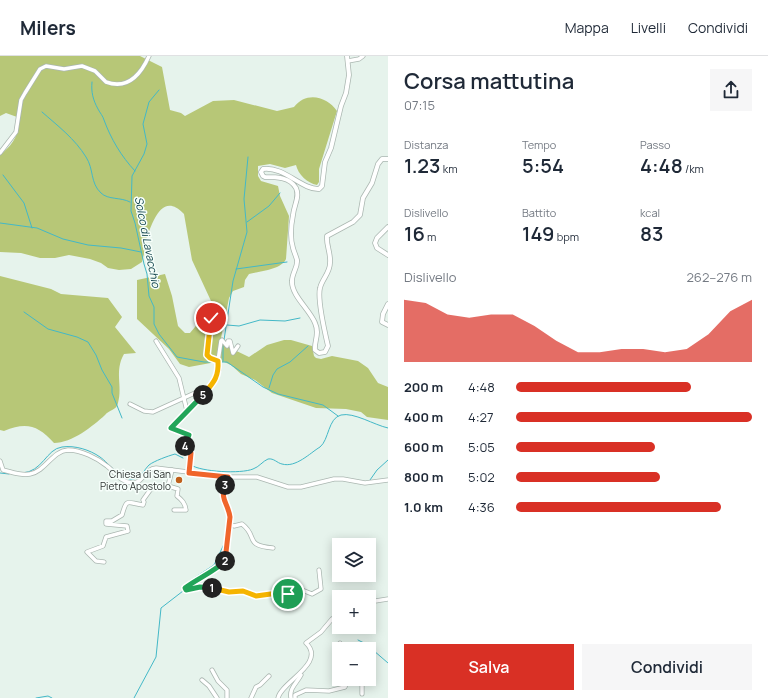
<!DOCTYPE html>
<html lang="it">
<meta charset="utf-8">
<style>
body{margin:0;font-family:Manrope,sans-serif;background:#f6f6f7;color:#1f2937;height:100vh;display:flex;flex-direction:column;font-size:15px;white-space:nowrap}
*{box-sizing:border-box;margin:0}
p{font-size:13px;color:#747a83}
.icon{flex:none;width:22px;height:22px;fill:none;stroke:currentColor;stroke-width:2;stroke-linecap:round;stroke-linejoin:round}
.map{position:relative;flex:1;overflow:hidden}
.sheet{display:flex;flex-direction:column;background:#fff;width:380px}
.sheet>*{flex:none}
.tools{position:absolute;left:332px;top:482px;display:grid;gap:8px}
.tools a{display:grid;place-items:center;width:44px;height:44px;border-radius:0px;background:#fff;box-shadow:0 2px 10px #0003;font-size:20px}
.pin{position:absolute;display:grid;place-items:center;width:34px;height:34px;color:#fff;margin:-17px;border:2px solid #fff;border-radius:50%;box-shadow:0 1px 4px #0007}
.km{position:absolute;width:20px;height:20px;margin:-10px;border-radius:50%;background:#222;color:#fff;font-size:11px;line-height:20px;text-align:center}
.round{display:grid;place-items:center;flex:none;width:42px;height:42px;border-radius:0px;background:#f6f6f7}
.overview{display:flex;align-items:center;justify-content:space-between;height:68px;padding:0 16px}
h1{font-size:22px;font-weight:600;line-height:30px}
.stats{display:grid;grid-template-columns:repeat(3,1fr);gap:6px;height:68px;padding:4px 16px}
.stats div{display:grid;align-content:center}
.stats b{font-size:20px;font-weight:600}
.stats small{font-size:11px;font-weight:400}
.stats p{font-size:11px}
.chart{height:112px;padding:8px 16px}
.chart p{display:flex;justify-content:space-between}
.chart svg{width:100%;height:72px;margin-top:4px;fill:#d93025;opacity:.7}
.action{display:flex;gap:8px;margin-top:auto;padding:8px 16px}
.action a{flex:1;height:46px;border-radius:0px;background:#d93025;color:#fff;font-size:16px;font-weight:600;line-height:46px;text-align:center}
.action a+a{background:#f6f6f7;color:#1f2937}
ul{padding:0 16px;list-style:none;font-size:13px}
li{display:grid;grid-template-columns:64px 48px 1fr;align-items:center;height:30px}
li i{height:10px;border-radius:5px;background:#d93025}
header{display:flex;align-items:center;gap:24px;box-sizing:border-box;height:56px;padding:0 20px;background:#fff;border-bottom:1px solid #e0e1e3}
header strong{font-size:19px}
nav{display:flex;gap:22px;margin-inline-start:auto;font-size:14px}
main{display:flex;flex:1;min-height:0}
.map>svg:first-child{display:block}
.forest{fill:#b7c777}
.lines{fill:none;stroke-linecap:round;stroke-linejoin:round}
.stream{stroke:#43b8c7;stroke-width:1}
.minor-casing{stroke:#abb7b1;stroke-width:5}
.major-casing{stroke:#abb7b1;stroke-width:5.5}
.minor{stroke:#fff;stroke-width:3.5}
.major{stroke:#fff;stroke-width:4}
.split-1-casing{stroke:#fff;stroke-width:8}
.split-2-casing{stroke:#fff;stroke-width:8}
.split-3-casing{stroke:#fff;stroke-width:8}
.split-4-casing{stroke:#fff;stroke-width:8}
.split-5-casing{stroke:#fff;stroke-width:8}
.split-6-casing{stroke:#fff;stroke-width:8}
.split-1{stroke:#f5b400;stroke-width:5}
.split-2{stroke:#22a559;stroke-width:5}
.split-3{stroke:#f0652b;stroke-width:5}
.split-4{stroke:#f0652b;stroke-width:5}
.split-5{stroke:#22a559;stroke-width:5}
.split-6{stroke:#f5b400;stroke-width:5}
.poi-dot{fill:#bf5f1b;stroke:#f7fffb;stroke-width:1.5}
.labels{text-anchor:middle;dominant-baseline:central;stroke-width:3;stroke-linejoin:round;paint-order:stroke}
.poi-label{font-size:10px;fill:#2f3432;stroke:#f7fffb;text-anchor:end}
.water-label{font-size:11px;font-style:italic;fill:#11454c;stroke:#f7fffb}
</style>
<header>
<strong>Milers</strong>
<nav><a>Mappa</a><a>Livelli</a><a>Condividi</a></nav>
</header>
<main>
<div class="map">
<svg width="388" height="642" viewBox="0 0 388 642">
<rect width="100%" height="100%" fill="#e6f3ec"/>
<g class="forest">
<path d="M0 0H140L162 11 170 54 181 57 185 60 213 45 234 44 277 55 294 51C306 35 327 40 337 55L319 113V126L317 129C307 127 298 118 296 109L285 112 270 108 258 110V120L261 125 278 130 280 140 289 160 286 203C281 214 260 215 249 218L245 224 244 231 233 235 229 242 220 287 249 301 267 289 284 284H291L312 290 314 300 316 302 321 303 332 300 358 305 368 312 378 327 388 331V364L367 361 361 356 346 353 316 352 272 337 255 324 241 318 231 309 224 306H216L189 311 180 308 169 293 137 263V224L165 218 172 240 178 270 185 277H190C198 268 205 257 211 245L192 204 184 158C161 134 152 169 145 186L146 190 142 206 131 213 119 214 108 212 101 207 90 203 69 199 55 202H40L21 197 0 196V99C12 90 22 76 17 61L6 57 0 60Z"/>
<path d="M0 220 51 233 61 238 108 242 122 261 115 271 136 297 124 298C114 315 123 330 118 347 117 354 109 354 105 359 93 370 72 387 54 387 38 369 26 366 4 375L0 374Z"/>
</g>
<g class="lines">
<g class="stream">
<path d="M92 26C91 36 93 44 98 53 100 57 103 60 104 64 111 83 121 100 135 115"/>
<path d="M159 34 149 46 143 68 147 88 144 98 132 120 131 155 135 167 144 208 147 218 149 240 154 251V268L159 278 177 301 204 306H217"/>
<path d="M42 56C58 70 75 83 86 101 94 113 90 127 101 137 108 144 121 141 130 146"/>
<path d="M3 119 24 147 32 172"/>
<path d="M247 166 269 150 280 137"/>
<path d="M0 167 37 172 63 183 88 189 121 192 141 196"/>
<path d="M236 213 287 206"/>
<path d="M24 256 48 273 77 281 88 286 96 299 102 314 112 331V337L122 362"/>
<path d="M227 269 239 270 260 264 285 265 300 262"/>
<path d="M224 284 233 225 247 176 244 143 248 101"/>
<path d="M223 290V305"/>
<path d="M220 306H227L263 331 278 338 323 349 338 360"/>
<path d="M269 332 273 319 277 313 290 306 308 290"/>
<path d="M191 409C201 416 241 418 253 413 259 411 263 405 268 403 274 402 277 407 282 408 296 412 310 397 320 391 329 384 328 362 341 359 354 356 374 369 388 372"/>
<path d="M0 417 9 418"/>
<path d="M22 417C43 416 46 393 62 391 75 389 90 394 100 401 110 408 120 424 133 423 141 422 144 414 149 409 154 405 168 400 175 398L183 402"/>
<path d="M370 424 377 414 388 404"/>
<path d="M226 441 229 423"/>
<path d="M228 449 231 459"/>
<path d="M229 483 231 479V471"/>
<path d="M358 584 366 588 388 607"/>
<path d="M36 642 48 640 52 642"/>
<path d="M134 642 156 601 161 552 183 535 188 526 214 509 225 486"/>
</g>
<defs>
<g id="minor">
<path d="M348 5 359 3 363 0"/>
<path d="M0 97 16 76 21 44 25 37 40 13 46 10 64 13 82 10 95 15 106 26C128 34 141 18 149 0"/>
<path d="M214 251 211 262 207 299 210 302 218 305"/>
<path d="M156 285 179 322 187 355"/>
<path d="M130 348 144 355 153 356 197 336"/>
<path d="M0 405 3 414C12 416 21 420 30 418 46 415 52 395 68 394 81 394 97 402 107 410 115 416 120 426 132 427 143 428 145 412 156 412L228 421H257L288 431H301L334 423H343L365 427 388 424"/>
<path d="M189 417 191 397 185 390 189 379 171 372 213 328 219 314 218 305 221 285 222 284 227 290 228 285H230L233 297 238 290"/>
<path d="M168 430 172 414"/>
<path d="M229 468 234 470 242 468C259 481 243 489 273 492"/>
<path d="M104 506 96 505 87 496 103 490 106 481 128 475 127 470 106 468V465H112L122 459C127 441 127 447 143 449L144 446 143 444 153 430H168L178 433 177 440C182 444 185 447 186 454H174"/>
<path d="M186 533 197 524 219 511 225 505 230 461 223 438 228 421"/>
<path d="M186 534 195 531H206L220 535H243L256 540 278 537 292 538 302 534 312 538 321 533 319 514"/>
<path d="M369 546 388 543"/>
<path d="M340 593V587L342 593"/>
<path d="M212 614 218 625 227 634V642"/>
<path d="M358 623 362 628V638"/>
<path d="M202 624 209 630 217 642"/>
<path d="M251 642 256 631 260 629 269 620"/>
<path d="M278 642C281 626 327 607 306 587L321 576 332 563 339 559"/>
<path d="M291 642C289 632 297 627 301 619"/>
<path d="M295 642V639L306 634 329 635 345 631 347 623"/>
</g>
<g id="major">
<path d="M347 0 349 19 346 37 341 50 331 92 325 106 322 130 319 133C302 134 284 110 263 113L261 116 263 120 265 121C276 121 290 121 296 132 300 141 294 149 293 159 291 169 290 182 293 192 294 196 296 200 297 204 298 211 292 217 292 225 291 239 310 254 315 267 320 278 314 285 315 294L319 297 325 296 328 290C325 277 317 244 320 232 322 223 330 217 330 207 331 197 326 189 327 180L353 166 360 159 363 142 372 127 378 108 382 103H388"/>
<path d="M388 171 377 182 375 187 377 192 388 199"/>
<path d="M388 248 383 258 382 266 388 269"/>
</g>
</defs>
<use href="#minor" class="minor-casing"/>
<use href="#major" class="major-casing"/>
<use href="#minor" class="minor"/>
<use href="#major" class="major"/>
</g>
<g class="lines">
<defs>
<path id="split-1" d="M212 532 229 536 243 535 256 540 278 537 288 538"/>
<path id="split-2" d="M212 532 200 531 186 534 185 532C198 522 214 516 225 505"/>
<path id="split-3" d="M225 429C220 444 228 447 230 461L225 505"/>
<path id="split-4" d="M185 390 191 397 189 417 228 421 225 429"/>
<path id="split-5" d="M185 390 189 379 171 372 203 339"/>
<path id="split-6" d="M203 339C213 327 219 322 218 305L210 302 207 299 211 262"/>
</defs>
<use href="#split-1" class="split-1-casing"/>
<use href="#split-2" class="split-2-casing"/>
<use href="#split-3" class="split-3-casing"/>
<use href="#split-4" class="split-4-casing"/>
<use href="#split-5" class="split-5-casing"/>
<use href="#split-6" class="split-6-casing"/>
<use href="#split-1" class="split-1"/>
<use href="#split-2" class="split-2"/>
<use href="#split-3" class="split-3"/>
<use href="#split-4" class="split-4"/>
<use href="#split-5" class="split-5"/>
<use href="#split-6" class="split-6"/>
</g>
<circle class="poi-dot" cx="179" cy="424" r="4"/>
<g class="labels">
<g class="poi-label">
<text x="171" y="418">Chiesa di San<tspan x="171" dy="12">Pietro Apostolo</tspan></text>
</g>
<g class="water-label">
<text transform="translate(148 186) rotate(79)">Solco di Lavacchio</text>
</g>
</g>
</svg>
<div class="tools">
<a><svg class="icon" aria-label="layers" viewBox="0 0 24 24"><path d="M12 4l9 5-9 5-9-5zM3 14l9 5 9-5"/></svg></a>
<a>+</a>
<a>−</a>
</div>
<div class="pin" style="left:288px;top:538px;background:#1e9e55"><svg class="icon" aria-label="arrive" viewBox="0 0 24 24"><path d="M6 21V4h12l-3 4 3 4H6"/></svg></div>
<div class="pin" style="left:211px;top:262px;background:#d93025"><svg class="icon" aria-label="check" viewBox="0 0 24 24"><path d="M5 12l5 5 9-10"/></svg></div>
<b class="km" style="left:212px;top:532px">1</b>
<b class="km" style="left:225px;top:505px">2</b>
<b class="km" style="left:225px;top:429px">3</b>
<b class="km" style="left:185px;top:390px">4</b>
<b class="km" style="left:203px;top:339px">5</b>
</div>
<section class="sheet">
<div class="overview"><div><h1>Corsa mattutina</h1><p>07:15</p></div><a class="round"><svg class="icon" aria-label="share" viewBox="0 0 24 24"><path d="M12 15V3M7 8l5-5 5 5M5 13v7h14v-7"/></svg></a></div>
<div class="stats">
<div><p>Distanza</p><b>1.23<small> km</small></b></div>
<div><p>Tempo</p><b>5:54</b></div>
<div><p>Passo</p><b>4:48<small> /km</small></b></div>
</div>
<div class="stats">
<div><p>Dislivello</p><b>16<small> m</small></b></div>
<div><p>Battito</p><b>149<small> bpm</small></b></div>
<div><p>kcal</p><b>83</b></div>
</div>
<div class="chart"><p><span>Dislivello</span>262–276 m</p>
<svg viewBox="0 0 160 44" preserveAspectRatio="none"><path d="M0 44V6L10 8L20 15L30 17L40 15L50 15L60 22L70 31L80 38L90 38L100 36L110 36L120 38L130 36L140 27L150 13L160 6V44z"/></svg>
</div>
<ul>
<li><b>200 m</b>4:48<i style="width:74%"></i></li>
<li><b>400 m</b>4:27<i style="width:100%"></i></li>
<li><b>600 m</b>5:05<i style="width:59%"></i></li>
<li><b>800 m</b>5:02<i style="width:61%"></i></li>
<li><b>1.0 km</b>4:36<i style="width:87%"></i></li>
</ul>
<div class="action"><a>Salva</a><a>Condividi</a></div>
</section>
</main>
